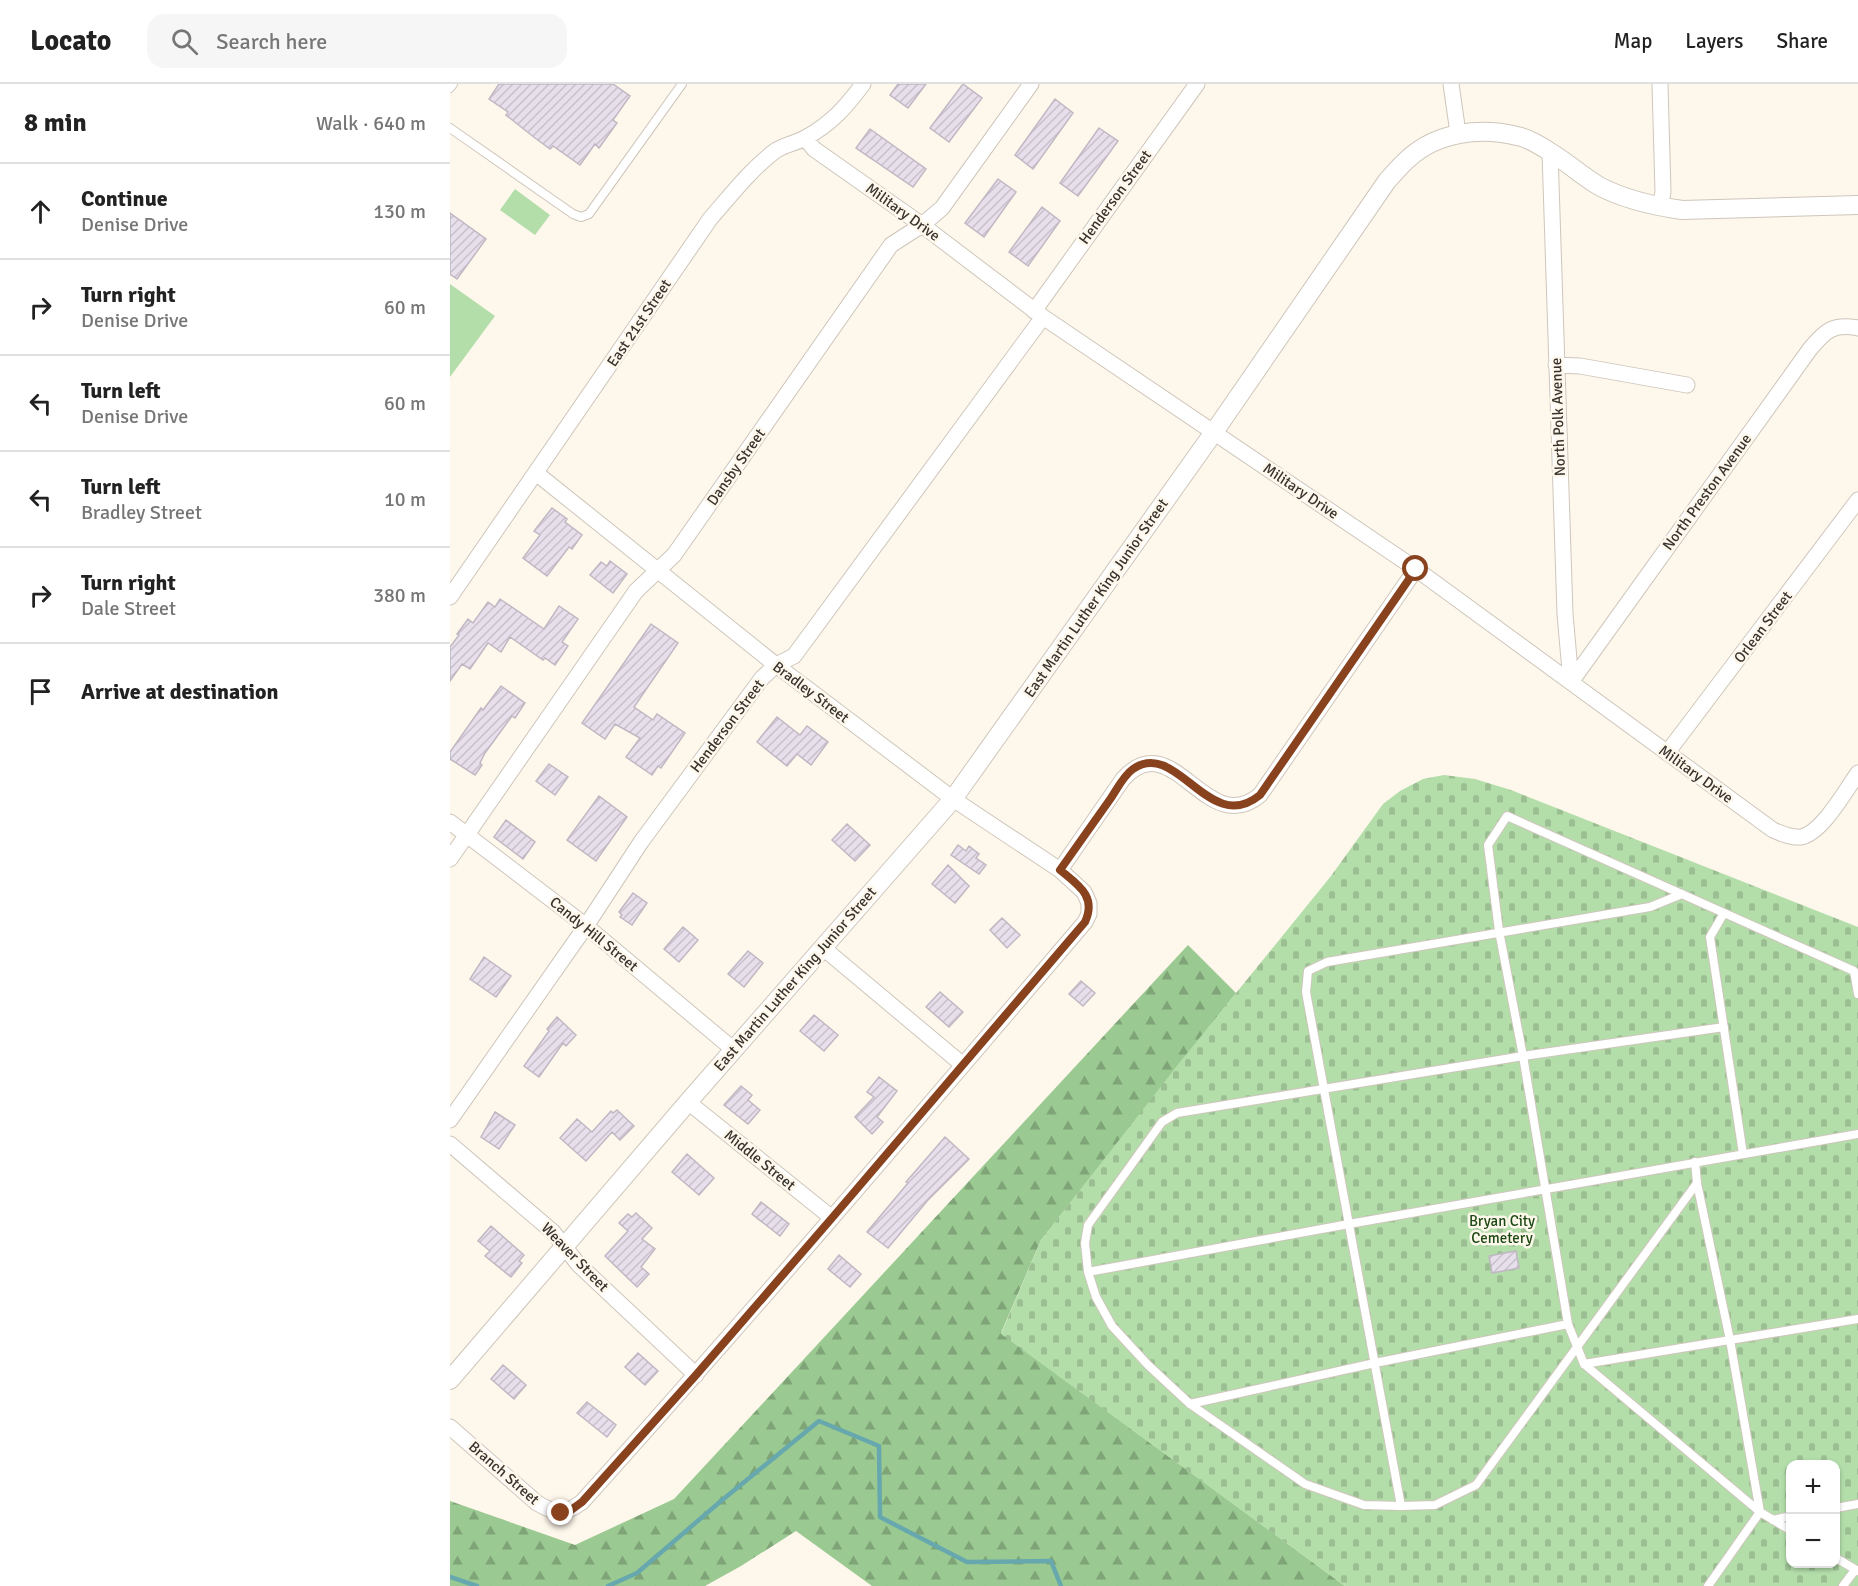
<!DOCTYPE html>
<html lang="en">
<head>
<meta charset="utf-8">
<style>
  :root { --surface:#fff; --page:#f6f6f6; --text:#222; --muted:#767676; --line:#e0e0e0 }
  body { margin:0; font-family:Signika,sans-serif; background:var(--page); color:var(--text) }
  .controls { position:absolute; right:18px; bottom:18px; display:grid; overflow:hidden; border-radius:12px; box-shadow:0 2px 4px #0004 }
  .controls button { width:54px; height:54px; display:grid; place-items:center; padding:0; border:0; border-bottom:2px solid var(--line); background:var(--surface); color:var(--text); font:30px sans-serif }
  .stop { position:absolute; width:18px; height:18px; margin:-14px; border:4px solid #89421e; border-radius:50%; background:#fff }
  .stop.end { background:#89421e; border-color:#fff; box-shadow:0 2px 6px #0008 }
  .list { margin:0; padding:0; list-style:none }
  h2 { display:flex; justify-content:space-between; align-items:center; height:78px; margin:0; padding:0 24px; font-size:26px }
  h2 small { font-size:20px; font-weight:400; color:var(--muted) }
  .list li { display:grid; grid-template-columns:39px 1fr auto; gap:18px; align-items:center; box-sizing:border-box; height:96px; padding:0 24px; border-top:2px solid var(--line) }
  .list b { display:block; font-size:22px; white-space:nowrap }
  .list p { margin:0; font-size:20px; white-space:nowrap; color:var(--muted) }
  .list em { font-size:20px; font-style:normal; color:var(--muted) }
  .icon { flex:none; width:33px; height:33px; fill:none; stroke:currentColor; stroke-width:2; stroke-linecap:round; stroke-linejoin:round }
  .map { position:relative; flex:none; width:1408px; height:1502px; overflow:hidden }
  header { display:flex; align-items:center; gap:36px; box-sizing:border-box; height:84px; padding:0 30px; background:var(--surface); border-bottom:2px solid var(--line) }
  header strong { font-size:28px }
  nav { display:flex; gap:33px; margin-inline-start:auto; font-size:21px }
  .search { width:420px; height:54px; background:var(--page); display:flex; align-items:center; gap:15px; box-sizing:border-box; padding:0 21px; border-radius:18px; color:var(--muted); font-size:22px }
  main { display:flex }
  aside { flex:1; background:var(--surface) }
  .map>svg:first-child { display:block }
  .forest { fill:url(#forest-firs) }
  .cemetery { fill:url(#cemetery-stones); fill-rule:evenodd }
  .pitch { fill:#b3deaa }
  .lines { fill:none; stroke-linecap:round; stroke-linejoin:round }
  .stream { stroke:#67a8ae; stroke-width:4.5 }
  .building { fill:url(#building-hatch); stroke:#bfb8c3; stroke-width:1.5 }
  .service-casing { stroke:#cec6bb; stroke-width:10 }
  .minor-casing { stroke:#cec6bb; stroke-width:17 }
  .tertiary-casing { stroke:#cec6bb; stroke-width:20 }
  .service { stroke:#fff; stroke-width:8 }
  .minor { stroke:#fff; stroke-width:15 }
  .tertiary { stroke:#fff; stroke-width:18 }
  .route { stroke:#89421e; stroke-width:8 }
  .labels { text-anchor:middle; stroke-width:5; stroke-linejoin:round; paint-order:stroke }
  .street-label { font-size:15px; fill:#37342f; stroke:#fef7eb }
  .park-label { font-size:15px; fill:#1c4913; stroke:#fef7eb }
</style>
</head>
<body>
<header>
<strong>Locato</strong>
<div class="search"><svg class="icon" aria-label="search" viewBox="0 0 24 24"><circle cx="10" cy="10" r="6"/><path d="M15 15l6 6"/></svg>Search here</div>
<nav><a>Map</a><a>Layers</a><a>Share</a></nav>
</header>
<main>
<aside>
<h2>8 min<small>Walk · 640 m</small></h2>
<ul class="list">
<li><svg class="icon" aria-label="ahead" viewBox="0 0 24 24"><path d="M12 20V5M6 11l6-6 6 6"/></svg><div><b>Continue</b><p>Denise Drive</p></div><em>130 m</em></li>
<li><svg class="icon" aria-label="right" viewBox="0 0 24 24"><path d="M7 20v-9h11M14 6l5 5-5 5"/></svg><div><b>Turn right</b><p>Denise Drive</p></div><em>60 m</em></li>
<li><svg class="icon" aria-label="left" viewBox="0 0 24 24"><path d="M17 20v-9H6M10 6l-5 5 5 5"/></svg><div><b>Turn left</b><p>Denise Drive</p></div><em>60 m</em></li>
<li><svg class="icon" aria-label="left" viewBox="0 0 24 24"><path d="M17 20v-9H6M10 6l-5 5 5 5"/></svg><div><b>Turn left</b><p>Bradley Street</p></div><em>10 m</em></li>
<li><svg class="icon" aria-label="right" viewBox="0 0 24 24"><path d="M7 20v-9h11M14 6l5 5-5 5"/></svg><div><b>Turn right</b><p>Dale Street</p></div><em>380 m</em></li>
<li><svg class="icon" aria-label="arrive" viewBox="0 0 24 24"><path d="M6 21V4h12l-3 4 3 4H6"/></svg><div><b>Arrive at destination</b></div></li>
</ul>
</aside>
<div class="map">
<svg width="1408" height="1502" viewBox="0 0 1408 1502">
  <defs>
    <pattern id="forest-firs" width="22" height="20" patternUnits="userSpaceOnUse" patternTransform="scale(1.5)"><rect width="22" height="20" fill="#9ac991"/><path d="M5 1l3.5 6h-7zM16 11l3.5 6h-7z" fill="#7ea477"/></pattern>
    <pattern id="cemetery-stones" width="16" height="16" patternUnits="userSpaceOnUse" patternTransform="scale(1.5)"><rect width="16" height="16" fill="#b3deaa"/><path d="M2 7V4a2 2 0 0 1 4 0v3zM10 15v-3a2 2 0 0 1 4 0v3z" fill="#9bbf93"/></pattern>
    <pattern id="building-hatch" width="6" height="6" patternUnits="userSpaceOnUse" patternTransform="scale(1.5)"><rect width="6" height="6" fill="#e7e0ec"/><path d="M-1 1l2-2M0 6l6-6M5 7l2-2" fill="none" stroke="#c7c1cb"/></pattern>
  </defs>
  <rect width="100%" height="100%" fill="#fef7eb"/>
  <path class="forest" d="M738 861 786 909 591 1156 551 1249 895 1502H422L346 1447 291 1482 255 1502H0V1417L125 1461 224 1415Z"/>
  <path class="cemetery" d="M994 691 1025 695 1061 706 1408 843V1502H895L551 1250 591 1156 730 978 881 792 933 720 950 707 973 695ZM1340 1380H1386V1480H1340Z"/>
  <path class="pitch" d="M65 105 100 131 85 151 50 126Z
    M0 200 45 232 0 293Z"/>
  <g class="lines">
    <path class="stream" d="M0 1493 27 1502
      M158 1502 187 1489 271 1417 369 1337 429 1362 430 1433 517 1478 601 1477 611 1502"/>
  </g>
  <path class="building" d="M49 0H163L180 12 163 36 167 39 149 64 145 60 130 81 103 62 100 65 85 54 56 31 58 28 39 15Z
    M448 0H476L458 24 440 11Z
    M513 0 532 14 499 58 480 44Z
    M605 15 623 29 583 85 565 71Z
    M649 44 668 57 628 112 610 99Z
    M420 45 476 85 463 103 406 64Z
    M548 95 566 108 534 153 515 139Z
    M592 123 610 137 578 182 559 168Z
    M0 129 36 155 7 195 0 190Z
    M102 424 117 435 115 438 132 451 122 465 119 463 97 492 73 474 90 451 84 447Z
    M160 477 177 490 163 509 140 491 151 478 157 482Z
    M50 515 94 545 109 522 128 535 112 558 118 562 105 581 95 574 93 576 60 553 51 568 38 559 20 585 12 580 0 597V563L9 551 7 550 18 535 23 539 38 518 45 523Z
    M201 540 228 559 184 623 203 636 207 630 235 649 211 684 208 682 202 691 176 673 190 654 165 640 155 655 132 639Z
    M51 602 75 619 65 634 62 632 35 669 30 679 32 681 25 691 0 675V668L31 624 33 626Z
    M327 633 350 651 357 642 378 658 361 681 347 670 337 682 307 658Z
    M99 680 118 693 105 711 86 697Z
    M149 712 177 733 146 777 117 756Z
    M56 736 85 758 73 775 44 753Z
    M397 740 420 761 405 777 382 756Z
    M508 761 516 767 519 762 529 770 526 774 536 781 529 790 501 771Z
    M498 781 519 802 505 819 482 800Z
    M183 809 197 819 182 841 170 833 172 831 169 828Z
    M552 834 570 851 557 864 540 846Z
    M233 843 248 856 229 878 214 865Z
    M298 867 313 879 294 903 278 890Z
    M34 873 61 892 46 913 20 895Z
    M631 897 645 909 633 922 619 910Z
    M490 908 513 928 499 943 476 923Z
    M364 931 388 951 374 967 350 947Z
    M107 933 126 951 116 962 113 959 89 993 74 982 99 947 97 945Z
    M429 993 447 1007 427 1033 433 1038 422 1050 405 1033 424 1013 417 1008Z
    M291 1002 302 1011 298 1016 310 1026 298 1040 274 1021Z
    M167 1026 184 1042 170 1056 162 1048 136 1077 110 1054 127 1035 142 1048 161 1027 163 1029Z
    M45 1028 65 1041 49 1065 31 1053Z
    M495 1053 519 1075 478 1116 438 1164 417 1148 458 1099 456 1098Z
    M237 1070 264 1094 249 1111 222 1088Z
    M311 1118 339 1140 330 1152 302 1130Z
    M186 1129 202 1144 192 1155 205 1165 191 1183 199 1190 187 1203 155 1172 178 1147 169 1139 178 1130 182 1133Z
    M41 1142 74 1171 69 1177 72 1179 61 1193 35 1172 40 1167 28 1157Z
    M1066 1167 1069 1184 1042 1189 1039 1172Z
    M389 1171 411 1190 400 1203 378 1185Z
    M188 1269 208 1287 195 1301 175 1283Z
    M53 1281 76 1301 64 1315 41 1295Z
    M137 1318 166 1341 157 1353 127 1329Z"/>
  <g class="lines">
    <defs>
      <path id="service" d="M0 4 3 0
        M0 44 123 130 131 133 139 130 232 0
        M1274 829 1260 853 1293 1070
        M1245 1078 1247 1099 1280 1256 1310 1428 1258 1502
        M1247 1099 1026 1401 985 1421 951 1422 914 1421 855 1400 740 1320 698 1281 662 1242 646 1213 638 1188 635 1159 638 1141 712 1038 727 1029 1073 972 1274 943
        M638 1188 899 1140 1408 1050
        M1134 1280 1408 1235
        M740 1320 925 1279 1118 1240
        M951 1422 856 908 858 887 877 878 1200 823 1232 810
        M1386 1424 1408 1420
        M1323 1436 1340 1432
        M1340 1446 1310 1428 1134 1280 1118 1240 1073 972 1049 847 1038 761 1057 732 1404 887 1408 910
        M1386 1474 1408 1487
        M1393 1502 1405 1486"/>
      <path id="minor" d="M1001 0 1008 49
        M1210 0 1213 108 1210 123
        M355 54 364 65 472 141 593 233 966 485 1323 746C1332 750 1342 754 1351 753 1372 749 1396 706 1408 689
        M1100 68 1115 530 1121 598
        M584 227 747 0
        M1106 281 1130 282 1237 301
        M0 513 260 135C281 111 300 86 325 67 334 61 346 59 355 54 381 40 396 23 413 0
        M1121 598 1360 265C1375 247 1383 239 1408 244
        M1217 669 1408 416
        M0 738 136 842 284 966
        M0 775 186 507 224 471 441 161 472 141 492 124 581 0
        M610 786 673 695C723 639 756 756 810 711L966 485
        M372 863 513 981
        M238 1018 382 1134
        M0 1036 136 842 191 758 312 594 326 581 344 572 593 233
        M0 1060 103 1148 128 1180 246 1291
        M0 1343 87 1419C106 1430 113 1432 132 1418 303 1228 469 1033 635 838L639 830V819L634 808 610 786 503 715 326 581 86 389"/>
      <path id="tertiary" d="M0 1296 238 1018 503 715 764 348 937 97C944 89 951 81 959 74 988 48 1030 43 1067 52 1078 54 1091 62 1100 68 1117 78 1132 92 1149 102 1175 116 1204 122 1232 126L1408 121"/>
    </defs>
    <use href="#service" class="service-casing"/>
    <use href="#minor" class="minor-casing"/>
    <use href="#tertiary" class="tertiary-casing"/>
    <use href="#service" class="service"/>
    <use href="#minor" class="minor"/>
    <use href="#tertiary" class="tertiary"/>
  </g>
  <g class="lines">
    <path class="route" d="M111 1429 121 1426 132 1418 246 1291 382 1134 635 838C647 812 628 801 610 786 627 762 644 738 661 714 667 705 674 691 683 685 727 654 759 753 810 711L966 485"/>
  </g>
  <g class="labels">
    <g class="street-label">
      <text transform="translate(665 113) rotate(-54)" y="5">Henderson Street</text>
      <text transform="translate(453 128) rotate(36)" y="5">Military Drive</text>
      <text transform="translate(189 239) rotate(-56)" y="5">East 21st Street</text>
      <text transform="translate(1108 333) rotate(-92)" y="5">North Polk Avenue</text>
      <text transform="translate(286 383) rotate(-55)" y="5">Dansby Street</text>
      <text transform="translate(851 407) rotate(34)" y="5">Military Drive</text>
      <text transform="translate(1257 408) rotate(-54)" y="5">North Preston Avenue</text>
      <text transform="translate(646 514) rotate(-55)" y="5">East Martin Luther King Junior Street</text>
      <text transform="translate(1313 543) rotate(-53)" y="5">Orlean Street</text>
      <text transform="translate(361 608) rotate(37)" y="5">Bradley Street</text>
      <text transform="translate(277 642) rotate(-53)" y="5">Henderson Street</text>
      <text transform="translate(1246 690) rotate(36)" y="5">Military Drive</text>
      <text transform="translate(144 850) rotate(39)" y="5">Candy Hill Street</text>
      <text transform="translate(345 895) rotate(-49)" y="5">East Martin Luther King Junior Street</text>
      <text transform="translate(310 1076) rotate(39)" y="5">Middle Street</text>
      <text transform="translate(125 1173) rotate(46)" y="5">Weaver Street</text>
      <text transform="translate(54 1389) rotate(41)" y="5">Branch Street</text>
    </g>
    <g class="park-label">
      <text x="1052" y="1142">Bryan City<tspan x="1052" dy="17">Cemetery</tspan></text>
    </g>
  </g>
</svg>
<div class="controls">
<button>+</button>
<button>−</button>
</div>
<div class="stop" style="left:966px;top:485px"></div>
<div class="stop end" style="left:111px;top:1429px"></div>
</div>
</main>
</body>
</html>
